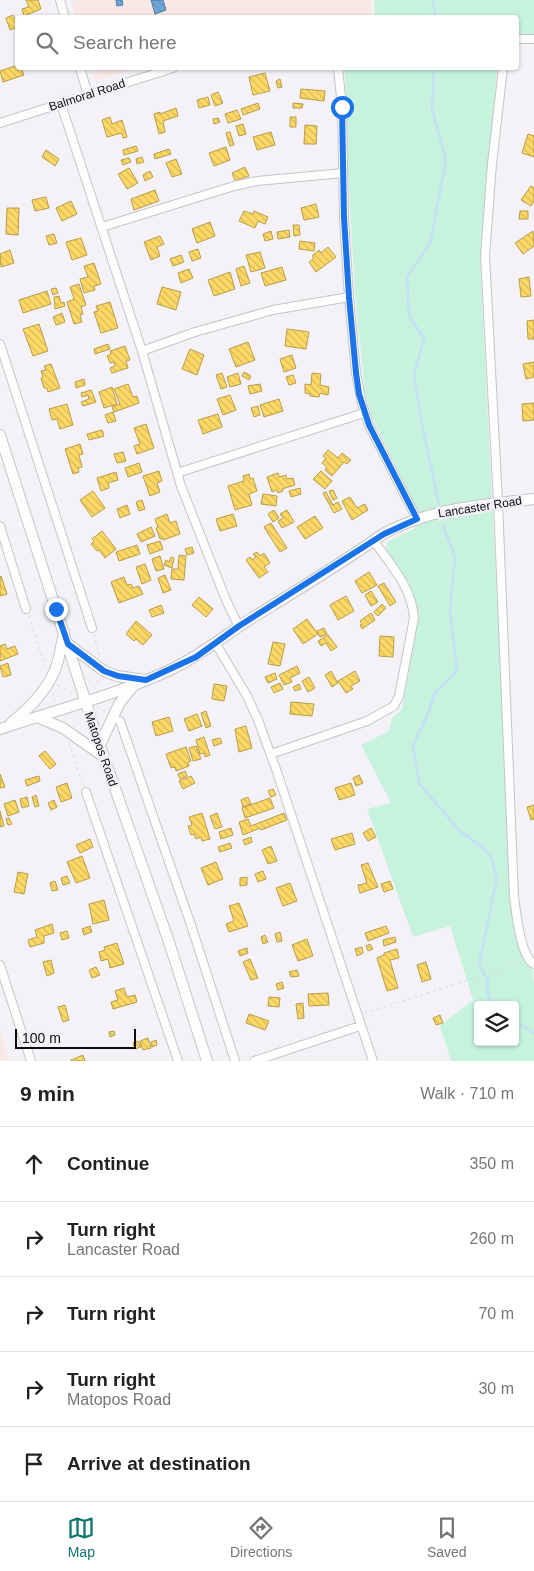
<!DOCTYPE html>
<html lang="en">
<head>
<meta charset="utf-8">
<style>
  :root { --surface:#fff; --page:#f2f2f2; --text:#222; --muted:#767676; --line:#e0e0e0; --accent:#0f766e }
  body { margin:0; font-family:Arial,sans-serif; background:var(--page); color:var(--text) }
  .controls { position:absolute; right:15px; bottom:15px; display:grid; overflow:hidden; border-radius:5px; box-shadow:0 1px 4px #0004 }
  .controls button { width:45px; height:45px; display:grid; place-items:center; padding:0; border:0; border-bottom:1px solid var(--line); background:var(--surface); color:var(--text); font:25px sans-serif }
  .scale { position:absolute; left:15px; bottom:12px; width:121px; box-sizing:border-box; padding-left:5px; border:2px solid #0d0d0e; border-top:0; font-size:14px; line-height:18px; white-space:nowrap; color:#0d0d0e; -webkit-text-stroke:4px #f3f1f7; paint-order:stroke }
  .stop { position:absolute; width:15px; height:15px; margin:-11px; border:4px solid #1a73e8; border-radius:50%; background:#fff }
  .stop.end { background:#1a73e8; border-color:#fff; box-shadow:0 1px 5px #0008 }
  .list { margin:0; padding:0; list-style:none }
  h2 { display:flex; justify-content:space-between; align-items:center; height:65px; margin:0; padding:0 20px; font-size:21px }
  h2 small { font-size:16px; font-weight:400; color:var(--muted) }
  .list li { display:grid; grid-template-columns:32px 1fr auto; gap:15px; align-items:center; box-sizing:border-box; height:75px; padding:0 20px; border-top:1px solid var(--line) }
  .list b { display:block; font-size:19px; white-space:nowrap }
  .list p { margin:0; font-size:16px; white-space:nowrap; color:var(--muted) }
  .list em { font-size:16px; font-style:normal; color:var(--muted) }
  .icon { flex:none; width:28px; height:28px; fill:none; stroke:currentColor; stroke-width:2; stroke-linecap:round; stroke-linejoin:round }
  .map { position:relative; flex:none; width:534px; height:1061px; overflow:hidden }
  .search { position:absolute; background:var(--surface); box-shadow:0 1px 4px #0004; left:15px; right:15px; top:15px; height:55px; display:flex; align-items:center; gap:12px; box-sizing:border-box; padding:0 18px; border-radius:5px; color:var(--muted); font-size:19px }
  .sheet { height:440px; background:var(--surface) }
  nav { display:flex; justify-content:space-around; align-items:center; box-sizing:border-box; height:70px; border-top:1px solid var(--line); background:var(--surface); font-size:14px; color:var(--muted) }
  nav a { display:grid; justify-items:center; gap:2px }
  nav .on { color:var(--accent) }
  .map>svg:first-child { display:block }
  .education { fill:#f8e9e7 }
  .grass { fill:#c6f2de; fill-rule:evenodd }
  .homes { fill:url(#homes-back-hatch); stroke:#b69c4c }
  .schools { fill:url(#schools-back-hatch); stroke:#527a9e }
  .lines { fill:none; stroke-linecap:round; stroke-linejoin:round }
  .stream { stroke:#c2e0f6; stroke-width:2.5 }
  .street-casing { stroke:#c5c4c7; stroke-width:10 }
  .secondary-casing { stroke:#c5c4c7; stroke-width:12 }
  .path { stroke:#d7d7d7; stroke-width:1; stroke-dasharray:2.5 4; stroke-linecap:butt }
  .street { stroke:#fdfdfe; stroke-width:8 }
  .secondary { stroke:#fdfdfe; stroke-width:10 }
  .route { stroke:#1a73e8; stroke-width:6 }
  .labels { text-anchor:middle; stroke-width:5; stroke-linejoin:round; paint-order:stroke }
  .street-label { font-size:12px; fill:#0d0d0e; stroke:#f3f1f7 }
</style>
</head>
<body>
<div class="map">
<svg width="534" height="1061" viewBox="0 0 534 1061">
  <defs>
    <pattern id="homes-back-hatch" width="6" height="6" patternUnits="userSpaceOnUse" patternTransform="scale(1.25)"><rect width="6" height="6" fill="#ffd966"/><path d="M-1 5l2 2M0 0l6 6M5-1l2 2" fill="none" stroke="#d9b957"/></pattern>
    <pattern id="schools-back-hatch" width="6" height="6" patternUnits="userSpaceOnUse" patternTransform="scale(1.25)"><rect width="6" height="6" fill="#6fa8dc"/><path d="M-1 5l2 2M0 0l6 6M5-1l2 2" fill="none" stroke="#5f8fbc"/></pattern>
  </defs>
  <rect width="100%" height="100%" fill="#f4f2f6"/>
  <path class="education" d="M71 0H371L372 17H76Z
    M92 68H138L96 81Z
    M0 1028 10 1061H0Z"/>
  <path class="grass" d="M374 0H534V35H517L516 18 375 17Z
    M344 68H497L480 261 512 897 532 966 534 985V1061H451L440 1026 473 1000 450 926 413 937 367 809 391 803 361 745 389 731 392 717 402 710 418 617V609L408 582 386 550 387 542 414 529 419 513 372 417 365 394 355 295 348 172 347 106ZM478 1005H515V1042H478Z"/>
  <path class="homes" d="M26 0H38L41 9 24 16 22 9 29 7Z
    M13 15 18 27 10 30 6 18Z
    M18 65V68H21L24 75 3 82 0 71Z
    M265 73 270 91 253 95 249 77Z
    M280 79 282 87 278 88 276 81Z
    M301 89 325 91 324 101 300 98Z
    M218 92 223 103 215 106 211 95Z
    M208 97 210 105 199 108 197 100Z
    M258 103 260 109 243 115 241 109Z
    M293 103 303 104 302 108H293Z
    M176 108 178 116 163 121 165 132 159 134 154 114 160 112V114Z
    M237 110 241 119 228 123 225 114Z
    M110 117 112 124 122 120 127 137 123 138 122 133 107 137 102 120Z
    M290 117H296V127H290Z
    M218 118 220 122 214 124 213 119Z
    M243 124 246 134 239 136 236 126Z
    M305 125 317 126 316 144H304Z
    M230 132 234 145 230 146 226 133Z
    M271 132 275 145 257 150 253 137Z
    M528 134 534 136V157L522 153Z
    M136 146 138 151 124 155 123 150Z
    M226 147 230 160 214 166 209 153Z
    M169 149 171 154 155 159 154 154Z
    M46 150 59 159 55 166 42 157Z
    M142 157 144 162 137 164 136 159Z
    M129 158 131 162 123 165 121 160Z
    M176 159 182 174 172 177 166 163Z
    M245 167 249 176 235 181 232 173Z
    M129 168 138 183 127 189 118 174Z
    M150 171 153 177 145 181 143 175Z
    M531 186 534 188V201L531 206 521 200Z
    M155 190 159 201 134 210 131 199Z
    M46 197 49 208 35 211 32 200Z
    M71 201 77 214 62 221 56 208Z
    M316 204 319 217 304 220 301 208Z
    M7 208H19L18 235 6 234Z
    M244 211 253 214 254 211 268 217 265 224 258 221 255 228 239 221Z
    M520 211H528V219H519Z
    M210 222 215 236 197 243 192 229Z
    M293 225H299L300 235 294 236Z
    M289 230 290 237 278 239 277 232Z
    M271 231 273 239 265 241 263 234Z
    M533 231 534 246 523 254 515 243Z
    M54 234 57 243 49 245 46 236Z
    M160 236 164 244 157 247 160 256 151 260 144 242Z
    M81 238 87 255 72 260 66 242Z
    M300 241 315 243 314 251 299 249Z
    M328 247 336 257 316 272 309 262 314 258 312 256 319 250 321 253Z
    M198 249 201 258 192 261 189 252Z
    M10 250 14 263 1 267 0 254Z
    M260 252 265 268 251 272 246 255Z
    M181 255 184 262 173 266 170 259Z
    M94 263 101 284 94 286 95 290 84 293 80 279 88 277 84 266Z
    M244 266 250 283 241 286 236 269Z
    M282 267 286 280 265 286 261 273Z
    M189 269 193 278 181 283 178 273Z
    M230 272 235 289 214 296 208 280Z
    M529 277 531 296 521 297 519 279Z
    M79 284 86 305 81 307 83 314 80 315 82 322 74 324 67 302 74 299 70 287Z
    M162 287 181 292 176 310 157 304Z
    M56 288 58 293 53 295 51 289Z
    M47 291 51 304 23 313 19 300Z
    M59 296 61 303 64 302 65 306 55 309 54 297Z
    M110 302 118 328 101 333 94 312 98 311 96 306Z
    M62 313 65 322 56 325 53 317Z
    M534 320V339H528L527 321Z
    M39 324 48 351 33 356 23 329Z
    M287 329 309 332 306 349 285 346Z
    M248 342 255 360 236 367 229 349Z
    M108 344 110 349 95 354 94 349Z
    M125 346 130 360 126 361 128 368 112 373 110 368 115 366 114 362 110 363 107 356 111 354 110 351Z
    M190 349 204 355 197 375 182 369Z
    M292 355 296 368 284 372 280 359Z
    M534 362V377L526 379 523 364Z
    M51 364 60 388 48 392 47 388H44L41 378 43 377 41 371 46 370 44 366Z
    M244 372 251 376 249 380 242 376Z
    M222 373 227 387 221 389 216 375Z
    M238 373 241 384 230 387 227 377Z
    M312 373 321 374 320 385 329 387 328 395 320 393 319 397 310 396V394L305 393V384L311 385Z
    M293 375 296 383 289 385 286 377Z
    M84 379 85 385 76 388 75 382Z
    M128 384 133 397 137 396 139 403 114 412 112 407 120 404 114 389Z
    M260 384 262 391 250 394 248 386Z
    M112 387 117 404 104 408 99 392Z
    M91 390 96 402 83 406 81 402 89 399 88 395 82 397 81 393Z
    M230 395 236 410 223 415 217 399Z
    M279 399 283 411 264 417 260 405Z
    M534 403V420L523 421 522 404Z
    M67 404 73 425 60 429 57 419 52 420 49 409Z
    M258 406 260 415 254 417 251 408Z
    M113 412 116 421 108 423 105 415Z
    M218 414 222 427 203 434 198 420Z
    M146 424 154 448 137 454 134 446 140 444 134 428Z
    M102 430 104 436 89 440 87 434Z
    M80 444 83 454 79 455 82 467 78 468 79 472 73 474 65 449Z
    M328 450 338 458 342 453 351 460 347 464 344 462 332 476 325 470 327 467 322 463 326 458 323 456Z
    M123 452 126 461 117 463 114 454Z
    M139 463 142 472 128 477 125 468Z
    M159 471 162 481 157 483 160 492 150 496 143 476Z
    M321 471 332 481 325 489 313 479Z
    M116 472 118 480 108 483 109 488 101 491 97 478Z
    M278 473 279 477 286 475 287 479 293 478 295 485 282 489 283 491 278 493 277 490 272 492 267 477Z
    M249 474 250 479 253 478 257 491 249 494 252 505 235 510 228 486 244 481 243 476Z
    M300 488 301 494 291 497 289 491Z
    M333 490 337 498 333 500 329 491Z
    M93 491 105 508 92 517 80 500Z
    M326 492 333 505 338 502 342 509 334 513 323 493Z
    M263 494 277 496 276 506 261 504Z
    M350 497 357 508 365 504 368 510 352 520 342 501Z
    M142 500 145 509 139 511 136 502Z
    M127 505 130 514 120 518 117 509Z
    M274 510 279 518 273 522 268 514Z
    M287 510 294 522 282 528 278 521 283 518 280 514Z
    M167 514 170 523 176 521 180 534 163 540 162 538 160 539 156 528 158 527 155 519Z
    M233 514 237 526 220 531 216 519Z
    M315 516 323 528 305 539 297 527Z
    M271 523 287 548 280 552 264 527Z
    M151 527 155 536 141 542 137 534Z
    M102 531 116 549 105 558 99 550 97 551 91 544 94 541 92 539Z
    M160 541 163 549 150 554 147 545Z
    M137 545 140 554 119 561 116 552Z
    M192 547 194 553 187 555 185 549Z
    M257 552 260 556 264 553 270 563 264 567 268 572 259 578 246 560 250 557 252 560 256 557 253 554Z
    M179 555 186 556 184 580 171 579 172 569H178Z
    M160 556 164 569 156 571 152 559Z
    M171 557 174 558 172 568 164 565 166 560 169 562Z
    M145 564 151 580 142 584 136 567Z
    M369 572 377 585 362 593 355 581Z
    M165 575 171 590 163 593 158 578Z
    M1 576 7 594 0 596V577Z
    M124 577 127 585 131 584 133 588 139 586 143 594 119 603 111 582Z
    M384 583 396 602 390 606 378 586Z
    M371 591 378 602 371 606 365 595Z
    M346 596 354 611 338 620 330 605Z
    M199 597 213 609 206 617 192 605Z
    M382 604 386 608 378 616 374 612Z
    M161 605 164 613 152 617 149 610Z
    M371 613 375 620 362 629 360 625 362 624 360 621Z
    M307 619 318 634 303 644 293 629Z
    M136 621 152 635 143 645 136 639 134 641 126 634Z
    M324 628 327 634 320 637 317 631Z
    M328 635 337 647 331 651 326 643 321 646 318 641Z
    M380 636 394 637 393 657 379 656Z
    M273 642 285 644 280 666 268 664Z
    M5 644 7 649 15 646 18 654 0 661V646Z
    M8 663 11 675 3 677 0 666Z
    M297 666 300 673 290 678 292 682 284 685 279 675Z
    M331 671 338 683 332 687 325 675Z
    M355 671 360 681 351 686 353 689 346 693 338 681Z
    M275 673 277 679 268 683 265 677Z
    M309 677 315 688 308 692 302 681Z
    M280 683 283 689 274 693 271 687Z
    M214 684 227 686 224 701 212 699Z
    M299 684 301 689 295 691 293 687Z
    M291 702 314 704 312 716 290 714Z
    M206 711 211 726 206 728 201 713Z
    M197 714 202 726 189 731 184 719Z
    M169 717 173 731 156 736 152 722Z
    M246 726 252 748 239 752 235 729Z
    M204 737 210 755 205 757 204 753 200 754 196 740Z
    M220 738 222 743 214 746 212 740Z
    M196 746 201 759 193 761 189 748Z
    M186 747 191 761 188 762 189 766 176 771 175 767 171 768 166 754Z
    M45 751 56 764 50 769 39 756Z
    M185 771 187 776 180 779 178 774Z
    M0 774 5 787 0 788Z
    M359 775 363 783 356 786 353 778Z
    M39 776 40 781 27 786 25 780Z
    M191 776 195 783 183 789 179 781Z
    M67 783 72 798 61 802 56 787Z
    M351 783 355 795 339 800 335 788Z
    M273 789 276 795 271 797 268 791Z
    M36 795 39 806 35 807 32 797Z
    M27 797 29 806 22 808 20 799Z
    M248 797 251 804 243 807 241 800Z
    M270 798 274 808 245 818 242 808Z
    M15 800 19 812 8 816 4 804Z
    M54 800 57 807 51 810 48 803Z
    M534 805V819L531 820 527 807Z
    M0 811 4 826 0 827Z
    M202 813 210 839 202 841 201 837 196 839 194 834 191 835 188 826 192 825 189 817Z
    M217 813 222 827 215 829 210 816Z
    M284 813 287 820 261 830 260 828 243 835 239 822 248 819 251 826Z
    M9 818 12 824 8 825 6 819Z
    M231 828 233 835 221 839 219 832Z
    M371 828 376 837 368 841 363 833Z
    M352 833 355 844 335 850 331 839Z
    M251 837 252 842 245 845 243 840Z
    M90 839 93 847 80 853 76 845Z
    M230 843 232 848 220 852 218 847Z
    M271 846 277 861 268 864 262 850Z
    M82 856 90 878 76 883 67 862Z
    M216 862 223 879 208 885 201 868Z
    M368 863 378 887 360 893 358 885 367 883 361 865Z
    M263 871 266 879 258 882 255 874Z
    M18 872 28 874 24 894 14 892Z
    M67 876 70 883 63 885 61 878Z
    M247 877V885L240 886V878Z
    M55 881 58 890 52 891 50 883Z
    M390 881 393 889 384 892 381 884Z
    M290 883 297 901 283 906 276 888Z
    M104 900 109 920 93 924 89 904Z
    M239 903 248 926 229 932 226 924 234 921 229 906Z
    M52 924 54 933 44 936V943L30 947 28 940 37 937 35 930Z
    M90 926 92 932 84 935 82 929Z
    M386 926 389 933 368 941 365 933Z
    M67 931 69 938 62 940 60 933Z
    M280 932 282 941 277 942 275 934Z
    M265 935 268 942 263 944 261 937Z
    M395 937 396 942 384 946 383 940Z
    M307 939 313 956 298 961 292 945Z
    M117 943 124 964 110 968 108 959 101 961 99 952 105 950 104 947Z
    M370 944 373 949 368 951 366 946Z
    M362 947 363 953 357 956 355 949Z
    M247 948 248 953 240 956 238 951Z
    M397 949 399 958 390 960 398 988 387 991 377 958 384 955V953Z
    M250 959 258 978 251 980 243 962Z
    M51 960 54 973 47 976 43 962Z
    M426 962 431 979 422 982 417 965Z
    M96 967 100 975 92 978 89 970Z
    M297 970 299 976 291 977 289 972Z
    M282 982 284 988 278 990 276 984Z
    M124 988 127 997 135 995 137 1002 113 1009 111 1002 118 1000 115 991Z
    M328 993 329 1005 309 1006 308 994Z
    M269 997 280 998 279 1007 268 1006Z
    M303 1003 304 1018 298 1019 296 1004Z
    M65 1005 69 1020 63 1022 58 1007Z
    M249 1014 269 1021 265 1030 246 1023Z
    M440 1015 443 1023 436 1025 433 1018Z
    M114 1031 115 1035 110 1037 109 1032Z
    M148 1038 151 1048 143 1050 140 1041Z
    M156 1040 157 1045 152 1047 151 1042Z
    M138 1041 141 1047 135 1049 133 1043Z
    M83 1055 85 1061H71V1060Z"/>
  <path class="schools" d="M116 0H122L123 5 117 6Z
    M151 0H163L166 10 155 14Z"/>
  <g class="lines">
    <path class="stream" d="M433 0 436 18
      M434 68 432 109 446 160 430 244 407 277 409 316 424 339 414 374 422 424 439 505
      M443 526 455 557 450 611 457 671 435 693 427 716 413 745 419 783 457 828 490 854 497 878 479 964 488 980 487 992 493 1005
      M515 1021 534 1033"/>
    <defs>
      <path id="street" d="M60 0 65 18
        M516 39H534
        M80 68 88 95
        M338 68 342 107 344 218 349 297 356 373 362 404 369 425 417 519
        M503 68 492 164 485 256 498 502 514 896C516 912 520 956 534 964
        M61 104 142 351 181 486 226 600 239 627
        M0 123 173 68
        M102 227 234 186 257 181 343 173
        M0 344 92 628
        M142 351 195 332 273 310 349 297
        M177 473 364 413
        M0 526 26 609
        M216 644 247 696 258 720 277 772 373 1061
        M120 721 191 925 235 1061
        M271 754 367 721 394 706 399 696 414 618C412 588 391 565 374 541
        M86 792 178 1061
        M0 965 31 1061
        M254 1061 360 1026"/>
      <path id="secondary" d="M0 435 98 740 169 942 207 1061
        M68 644 104 671 117 676 145 680
        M37 717 63 728 104 757
        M11 723C31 707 50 688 57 664 60 654 62 643 64 632
        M0 729C58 709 117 695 172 669 201 655 225 635 252 618 296 591 341 564 383 534 429 509 483 504 534 499
        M100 745 119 704 134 685"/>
    </defs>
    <use href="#street" class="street-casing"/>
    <use href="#secondary" class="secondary-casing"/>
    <path class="path" d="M29 616 45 667
      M94 634 99 655
      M58 685 74 695
      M94 689 99 679
      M53 693 55 701
      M97 707 105 711
      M69 743 83 784
      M365 1013 521 963"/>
    <use href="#street" class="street"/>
    <use href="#secondary" class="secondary"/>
  </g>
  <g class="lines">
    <path class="route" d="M56 609 68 644 104 671 118 676 146 680 196 657 239 626 384 534 417 519 369 425 359 394 356 373 349 297 344 218 342 107"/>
  </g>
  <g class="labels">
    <g class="street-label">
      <text transform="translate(87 95) rotate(-18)" y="4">Balmoral Road</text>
      <text transform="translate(480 507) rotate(-9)" y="4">Lancaster Road</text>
      <text transform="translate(101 749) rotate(71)" y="4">Matopos Road</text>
    </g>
  </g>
</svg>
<div class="controls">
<button><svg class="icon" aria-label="layers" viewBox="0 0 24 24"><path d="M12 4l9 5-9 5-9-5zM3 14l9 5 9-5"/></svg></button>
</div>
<div class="scale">100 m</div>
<div class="stop" style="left:342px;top:107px"></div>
<div class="stop end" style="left:56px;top:609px"></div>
<div class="search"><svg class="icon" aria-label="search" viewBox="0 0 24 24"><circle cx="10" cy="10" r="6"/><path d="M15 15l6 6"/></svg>Search here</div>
</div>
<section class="sheet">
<h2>9 min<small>Walk · 710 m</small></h2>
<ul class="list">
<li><svg class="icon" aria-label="ahead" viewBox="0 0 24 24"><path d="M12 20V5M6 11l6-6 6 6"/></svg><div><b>Continue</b></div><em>350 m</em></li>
<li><svg class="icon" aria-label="right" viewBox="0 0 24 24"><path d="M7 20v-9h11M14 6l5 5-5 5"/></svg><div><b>Turn right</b><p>Lancaster Road</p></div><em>260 m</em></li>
<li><svg class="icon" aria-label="right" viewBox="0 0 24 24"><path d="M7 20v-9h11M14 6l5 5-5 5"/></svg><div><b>Turn right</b></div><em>70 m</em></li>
<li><svg class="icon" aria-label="right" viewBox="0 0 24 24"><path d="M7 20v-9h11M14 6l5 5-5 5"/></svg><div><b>Turn right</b><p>Matopos Road</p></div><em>30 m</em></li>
<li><svg class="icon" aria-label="arrive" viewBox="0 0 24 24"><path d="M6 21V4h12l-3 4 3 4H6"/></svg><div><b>Arrive at destination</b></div></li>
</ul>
</section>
<nav>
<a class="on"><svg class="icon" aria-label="map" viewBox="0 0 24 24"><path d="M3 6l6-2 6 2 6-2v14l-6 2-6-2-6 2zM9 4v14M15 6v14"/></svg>Map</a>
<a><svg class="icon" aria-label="directions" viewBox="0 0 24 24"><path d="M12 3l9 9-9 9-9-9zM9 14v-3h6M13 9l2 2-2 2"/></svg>Directions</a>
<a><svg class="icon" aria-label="saved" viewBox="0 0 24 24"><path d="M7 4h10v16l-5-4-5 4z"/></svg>Saved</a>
</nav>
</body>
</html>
